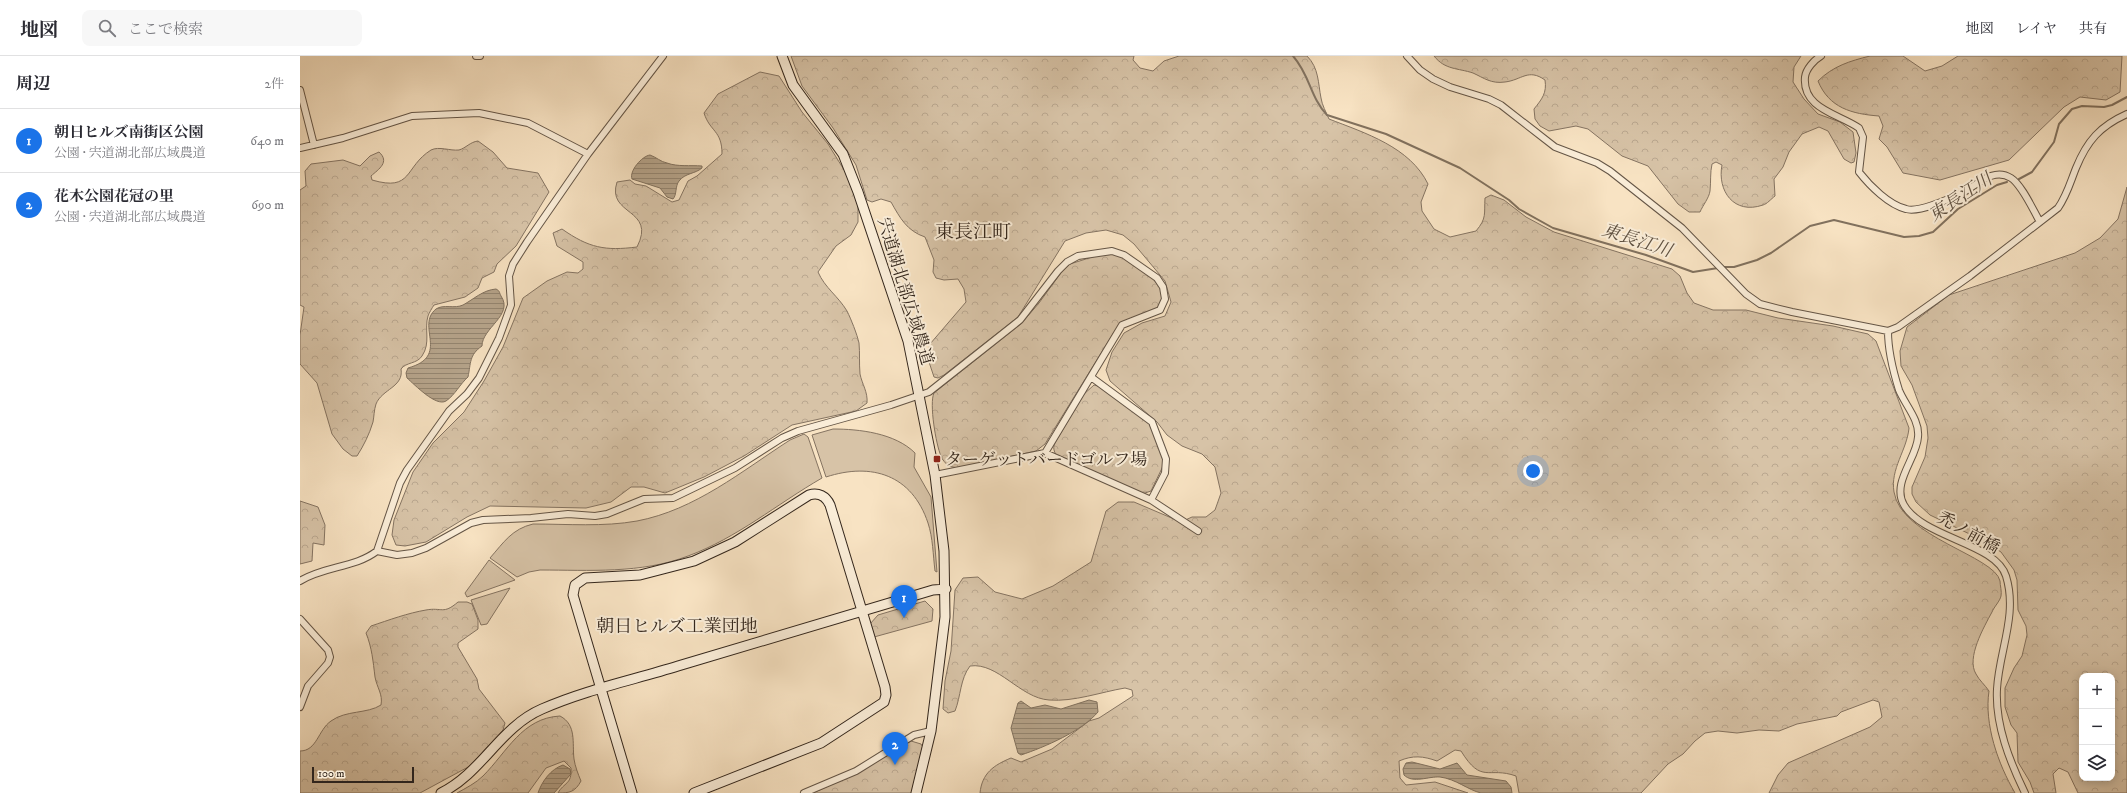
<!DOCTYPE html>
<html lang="ja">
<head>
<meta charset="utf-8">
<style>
  :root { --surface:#fff; --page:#f7f7f7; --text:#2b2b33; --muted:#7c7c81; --line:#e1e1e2; --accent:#1a73e8 }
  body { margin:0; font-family:"IM FELL DW Pica","Noto Serif JP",serif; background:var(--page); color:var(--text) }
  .controls { position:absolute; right:12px; bottom:12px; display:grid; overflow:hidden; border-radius:8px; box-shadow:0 2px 10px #0003 }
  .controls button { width:36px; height:36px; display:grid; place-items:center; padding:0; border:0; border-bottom:1px solid var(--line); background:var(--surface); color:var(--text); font:20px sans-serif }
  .scale { position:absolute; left:12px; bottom:10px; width:102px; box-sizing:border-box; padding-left:4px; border:2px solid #33261c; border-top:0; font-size:11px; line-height:14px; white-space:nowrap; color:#33261c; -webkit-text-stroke:3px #faedd8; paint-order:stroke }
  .you { position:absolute; left:1233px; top:415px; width:14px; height:14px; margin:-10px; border:3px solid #fff; border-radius:50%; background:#1a73e8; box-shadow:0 0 0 6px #1a73e833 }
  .badge { display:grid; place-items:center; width:26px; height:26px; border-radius:50%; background:var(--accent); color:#fff; font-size:13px; font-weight:700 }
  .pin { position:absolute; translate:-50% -33px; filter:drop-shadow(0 1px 2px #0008) }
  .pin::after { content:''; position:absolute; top:21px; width:14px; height:12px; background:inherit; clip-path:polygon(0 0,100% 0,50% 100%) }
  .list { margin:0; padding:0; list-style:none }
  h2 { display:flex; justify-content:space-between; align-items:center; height:52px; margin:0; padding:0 16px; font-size:17px }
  h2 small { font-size:13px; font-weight:400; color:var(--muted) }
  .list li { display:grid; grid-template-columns:26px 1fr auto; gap:12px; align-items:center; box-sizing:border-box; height:64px; padding:0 16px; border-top:1px solid var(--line) }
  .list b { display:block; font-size:15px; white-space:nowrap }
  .list p { margin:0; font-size:13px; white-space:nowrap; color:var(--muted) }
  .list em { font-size:13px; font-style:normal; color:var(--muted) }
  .icon { flex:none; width:22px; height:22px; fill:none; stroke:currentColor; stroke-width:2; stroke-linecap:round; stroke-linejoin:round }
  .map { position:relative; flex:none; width:1827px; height:737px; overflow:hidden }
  header { display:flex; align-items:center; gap:24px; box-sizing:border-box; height:56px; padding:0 20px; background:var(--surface); border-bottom:1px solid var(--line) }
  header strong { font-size:19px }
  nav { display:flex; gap:22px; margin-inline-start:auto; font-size:14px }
  .search { width:280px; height:36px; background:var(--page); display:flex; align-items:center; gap:10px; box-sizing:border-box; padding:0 14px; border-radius:8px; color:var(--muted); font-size:15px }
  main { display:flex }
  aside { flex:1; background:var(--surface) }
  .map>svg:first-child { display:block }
  .green { fill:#d7c3a7; stroke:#857462 }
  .forest { fill:url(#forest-crowns); stroke:#857462; fill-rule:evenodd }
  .water { fill:url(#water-rules); stroke:#81715e }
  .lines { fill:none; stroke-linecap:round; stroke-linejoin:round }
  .stream { stroke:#81715e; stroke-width:2 }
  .street-casing { stroke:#645546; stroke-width:8 }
  .secondary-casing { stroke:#33261c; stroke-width:11 }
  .street { stroke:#faedd8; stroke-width:6 }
  .secondary { stroke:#faedd8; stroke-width:9 }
  .poi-dot { fill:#8f2418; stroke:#faedd8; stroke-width:1.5 }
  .labels { text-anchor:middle; stroke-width:4; stroke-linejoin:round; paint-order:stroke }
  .street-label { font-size:17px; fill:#33261c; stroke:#faedd8 }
  .poi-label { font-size:17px; fill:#33261c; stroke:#faedd8; text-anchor:start }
  .water-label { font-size:18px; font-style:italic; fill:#605242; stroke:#faedd8 }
  .neighbourhood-label { font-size:18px; fill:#33261c; stroke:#faedd8 }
  .quarter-label { font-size:19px; fill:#33261c; stroke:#faedd8 }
</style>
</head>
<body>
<header>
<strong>地図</strong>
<div class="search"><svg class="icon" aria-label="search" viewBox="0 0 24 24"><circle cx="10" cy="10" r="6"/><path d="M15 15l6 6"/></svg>ここで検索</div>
<nav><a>地図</a><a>レイヤ</a><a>共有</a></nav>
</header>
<main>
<aside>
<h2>周辺<small>2件</small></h2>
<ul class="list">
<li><span class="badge">1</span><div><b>朝日ヒルズ南街区公園</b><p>公園 · 宍道湖北部広域農道</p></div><em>640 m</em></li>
<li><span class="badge">2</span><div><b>花木公園花冠の里</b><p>公園 · 宍道湖北部広域農道</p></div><em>690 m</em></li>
</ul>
</aside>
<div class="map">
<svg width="1827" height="737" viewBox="0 0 1827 737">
  <defs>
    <pattern id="forest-crowns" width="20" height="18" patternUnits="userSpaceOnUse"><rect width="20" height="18" fill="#d7c3a7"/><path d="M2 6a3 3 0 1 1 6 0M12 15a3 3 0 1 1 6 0" fill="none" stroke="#b9a78f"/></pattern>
    <pattern id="water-rules" width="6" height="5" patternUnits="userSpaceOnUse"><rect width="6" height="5" fill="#b5a38a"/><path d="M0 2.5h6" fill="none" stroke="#948570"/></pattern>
  </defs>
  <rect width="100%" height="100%" fill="#f8e3c3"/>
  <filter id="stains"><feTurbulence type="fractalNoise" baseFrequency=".005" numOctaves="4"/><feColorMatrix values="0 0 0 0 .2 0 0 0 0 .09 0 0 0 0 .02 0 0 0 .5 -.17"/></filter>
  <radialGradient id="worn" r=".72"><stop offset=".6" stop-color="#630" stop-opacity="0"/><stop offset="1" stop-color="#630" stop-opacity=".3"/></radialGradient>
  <path class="green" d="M533 373C559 373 595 377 615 397L614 411 631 441 637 516 635 515C633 499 633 482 628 467 612 419 572 406 526 421L512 379Z
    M504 378 508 381 522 422C477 448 437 482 388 500 341 518 289 514 240 514L229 516 217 521 190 502C204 486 212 473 233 468 267 468 304 471 337 465 395 454 442 415 490 384Z
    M189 504 215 524 167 541 165 537Z
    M210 532 187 568 181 569 171 544Z"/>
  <path class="forest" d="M491 0H834L833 4 840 12 853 15 864 5 879 0H1007C1019 12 1018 27 1021 42 1022 49 1026 56 1029 63 1065 77 1110 91 1128 128L1121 146 1122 155 1134 173 1150 181 1176 175C1187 162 1184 158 1185 142L1191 139 1204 144 1226 161 1254 176 1372 213 1380 220 1387 237 1394 247 1413 254H1446L1478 262 1533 270 1568 278 1576 285 1609 372C1607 394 1590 413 1594 436 1601 481 1695 500 1700 525 1700 529 1702 536 1701 540 1700 545 1694 551 1692 556 1684 571 1666 602 1676 618 1679 624 1685 629 1689 635 1684 668 1698 708 1715 737H1469L1478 719 1488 707 1570 671 1582 661 1579 646 1573 644 1541 656 1537 660 1497 668 1479 675 1459 674 1437 677 1418 675 1405 677 1395 685 1383 698 1368 708 1341 737H1219L1216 720C1188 710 1182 729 1161 695L1155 694 1137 705C1123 700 1113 699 1099 705L1100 722 1106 729 1135 726 1168 737H680C682 717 694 709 711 702L721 706 752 693 789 665 799 662 833 640 832 634 825 632C801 636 774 646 749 644 720 642 698 606 670 610 660 623 661 640 655 655L648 657 643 653 645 625 651 595 655 534 663 522 678 521 695 536 722 543 753 530 791 506 806 455 818 446H834L881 466 892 461H906L915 454 921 437 915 411 902 398 882 390 867 379 857 366 810 325 806 314 812 296 824 277 842 267 865 260 871 246 865 225 834 188 823 179 806 174 786 177 765 185 718 261 644 319 638 322 634 321 627 300 630 288 666 246 664 233 658 223 644 224 636 222 633 216 634 204 625 181C607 175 600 162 591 146L581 143 572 146 567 144 556 109 533 72 502 30Z
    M1134 0H1501L1494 11 1493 26 1504 43 1518 58 1540 66 1553 76 1556 97 1554 106 1551 107 1544 103 1528 75 1519 71 1502 78 1489 96 1483 111 1474 123 1475 140C1471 143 1467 148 1463 149 1434 159 1417 135 1422 109L1416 106 1412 108C1410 117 1411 125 1410 135 1409 142 1403 149 1400 156H1389L1378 148 1348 110 1322 100 1288 73 1276 70 1249 75 1240 70 1235 63 1234 53C1242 43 1247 37 1245 24 1228 12 1222 24 1205 26 1191 28 1184 22 1173 17 1158 12 1145 14 1134 0Z
    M1570 0H1603L1625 15 1642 10 1658 0H1822L1820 36 1806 44 1780 41 1764 51 1709 104 1640 124 1603 117 1587 91 1579 83 1583 70 1579 60C1552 58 1529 52 1518 25 1533 10 1550 5 1570 0Z
    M460 16 479 20 502 56 528 88 546 117 558 147V166L551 179 536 190 518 216C525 232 538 240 547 255 551 263 557 278 559 287 560 297 559 307 560 318 562 328 568 336 567 347L556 355 492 369 444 400 404 421 365 437 344 431H331L311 446 286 452 190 450 167 461 126 486 105 490 96 489 92 479 94 464 113 416 133 387 164 356 184 325 203 291 223 242 247 225 267 216 278 217 283 213V206L257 190 253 177 262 173C289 192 305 195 337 191 357 152 306 160 317 126L330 124 335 128 346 130 372 146 379 144 388 125 397 120 422 98C422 74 410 76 404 57L418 38Z
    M178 85 193 96 207 112 238 117 249 136 216 190 197 208 194 216 182 222 178 232 165 241 134 249C132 252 129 257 128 260 124 273 131 287 122 300 117 308 106 306 101 313 104 331 82 333 76 348 74 354 74 361 73 366 69 379 64 389 57 400H52L43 393 32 378 17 327 0 308V279L4 251 0 249V134L6 130 5 115 11 108 43 104 60 110 70 100 79 96C90 106 79 113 71 120L72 124C113 136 104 111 131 94 139 90 150 95 159 94 166 92 170 86 178 85Z
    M1827 131V737H1778L1768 716 1759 712 1753 718 1756 737H1734L1730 726 1718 706 1717 677 1711 669 1705 651V632L1714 612 1722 600 1727 579 1726 570 1718 554 1717 524 1714 514 1701 496 1680 483 1630 459 1616 446 1612 438V431L1625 401 1628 382 1627 370 1612 329 1601 310 1600 295 1607 271 1649 239 1775 197 1800 182 1818 163ZM1782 620H1812V722H1782Z
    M805 197C811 198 817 198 823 201 836 207 874 233 859 250 849 261 829 260 816 273L745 388 736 395 658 412 648 410C646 407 642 404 641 400 636 389 629 347 634 337L721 268 739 247 763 214 770 208Z
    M794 329 798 330C814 341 843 357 852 372 859 383 861 396 864 408L851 435 842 438 756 399C753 393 753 390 756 385L784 338Z
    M0 445 18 451 25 469 24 489 13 487 12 505 0 508Z
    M625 545 633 553 632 565 574 581 570 568 578 559Z
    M158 546H167L172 548 178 564V573L158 587V591L177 623 179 633 205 667 203 674 170 710 120 737H0V695C17 695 18 674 31 665 46 654 67 658 81 649 83 638 77 632 75 621 73 605 72 592 66 577L71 570C89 564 108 557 126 554 142 551 143 559 158 546Z
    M260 660C277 669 272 687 274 703 275 710 278 718 281 725 275 736 270 737 258 737 264 726 272 729 271 712L264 705 246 712 228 737H157C166 732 176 727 183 720 207 696 222 662 260 660Z
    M611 685 621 688 624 693 612 737H513L561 715Z"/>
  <path class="water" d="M350 99C356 101 361 106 367 107 378 111 390 109 402 110V112C395 118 385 117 379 125 375 130 377 139 373 143L367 141 360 132 332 123C329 115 342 100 350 99Z
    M196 233C200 235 199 236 201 240 214 259 182 272 182 290 169 299 171 307 168 321 160 328 155 339 146 345 136 351 115 329 107 322L106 317 108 312C151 300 115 270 136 253 143 248 155 253 163 249 174 243 183 234 196 233Z
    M789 644 797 646 798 656C782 675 745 691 721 699L718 697 711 672 718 647 721 645 731 652 745 649 761 653Z
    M1112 706 1140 713 1157 707 1167 719 1206 725 1211 731 1212 737C1203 737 1190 737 1181 737 1168 734 1156 723 1140 721 1129 720 1113 728 1104 719L1103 713 1106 707Z
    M263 709 270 713 271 718 254 737H238C242 725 251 713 263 709Z"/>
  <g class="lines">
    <path class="stream" d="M993 0C1010 19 1010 41 1027 59L1086 78 1160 112 1209 144 1219 153 1253 172 1346 199 1393 216 1418 212
      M1719 123 1732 116 1754 86 1759 68 1772 53 1782 50 1804 51 1812 49 1827 41
      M1423 211H1434L1457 204 1471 197 1510 170 1534 164 1604 181 1619 180 1633 176 1658 153 1697 129 1707 126"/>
    <defs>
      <path id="street" d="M176 0H180
        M1107 0 1120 14 1133 23 1150 31 1189 43 1201 49 1255 91 1297 107 1310 115 1382 172 1446 238 1460 248 1492 256 1588 275 1598 271 1670 220 1758 152C1767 139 1770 127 1776 112 1787 85 1800 70 1827 58
        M1521 0C1514 4 1506 13 1505 21 1502 53 1539 58 1559 72L1563 81 1559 116C1570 130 1589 149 1606 153 1620 157 1651 142 1664 136 1678 128 1694 111 1711 122 1722 129 1733 154 1740 166
        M0 34 14 89
        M0 92 43 82 112 60 179 57 228 67 288 98
        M1588 275C1588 295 1593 315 1599 334 1605 349 1620 364 1618 381 1617 402 1591 427 1604 449 1623 482 1696 487 1706 520 1718 559 1699 595 1697 633 1695 669 1710 706 1725 737
        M791 321 852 366 866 403 865 417 851 444
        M635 419 745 397 851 444 898 475
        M77 495 97 499 112 497 126 492 171 467 183 464 231 462 268 458 295 460 307 458 344 443 373 442 435 412 482 382 498 375 591 349 629 336 720 264 758 215 767 206 778 200 812 195 824 199 857 222 863 231 865 243 860 254 822 269 745 397
        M0 525C24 510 55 512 77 495L100 427 107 414 149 355 167 338 179 322 199 282 211 249 209 220 213 208 227 186 288 98 363 0
        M0 563 28 594 30 601 28 607 8 630 0 651
        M504 737 556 715 614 679 631 675"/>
      <path id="secondary" d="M482 0 493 29 543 98 558 136 608 285 635 419 644 495 645 561 631 675 616 737
        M141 737C182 717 200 671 242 653 285 634 333 624 378 610 463 585 548 560 633 534L646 533
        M332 737 273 539 275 529 285 522 340 519 394 505 435 486 509 439C518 436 526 440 530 449L585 631 586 639 584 646 521 687 394 737"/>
    </defs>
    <use href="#street" class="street-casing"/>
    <use href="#secondary" class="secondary-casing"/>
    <use href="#street" class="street"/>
    <use href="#secondary" class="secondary"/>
  </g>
  <rect class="poi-dot" x="633" y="399" width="8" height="8" rx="2"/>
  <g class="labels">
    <g class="street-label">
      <text transform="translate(606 235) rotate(73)" y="6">宍道湖北部広域農道</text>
      <text transform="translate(1669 476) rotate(29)" y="6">禿ノ前橋</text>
    </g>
    <g class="poi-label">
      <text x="645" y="409">ターゲットバードゴルフ場</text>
    </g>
    <g class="water-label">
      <text transform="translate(1660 141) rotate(-34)" y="6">東長江川</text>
      <text transform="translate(1337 184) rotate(18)" y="6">東長江川</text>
    </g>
    <g class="neighbourhood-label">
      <text x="377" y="576">朝日ヒルズ工業団地</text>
    </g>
    <g class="quarter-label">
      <text x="673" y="182">東長江町</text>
    </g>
  </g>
  <rect width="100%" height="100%" filter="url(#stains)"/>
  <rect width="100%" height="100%" fill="url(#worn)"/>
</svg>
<div class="controls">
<button>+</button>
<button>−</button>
<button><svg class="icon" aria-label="layers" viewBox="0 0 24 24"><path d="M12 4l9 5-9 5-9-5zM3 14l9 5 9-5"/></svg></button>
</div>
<div class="scale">100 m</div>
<div class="you"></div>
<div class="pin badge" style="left:604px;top:562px">1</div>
<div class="pin badge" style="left:595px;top:709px">2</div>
</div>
</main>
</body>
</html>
